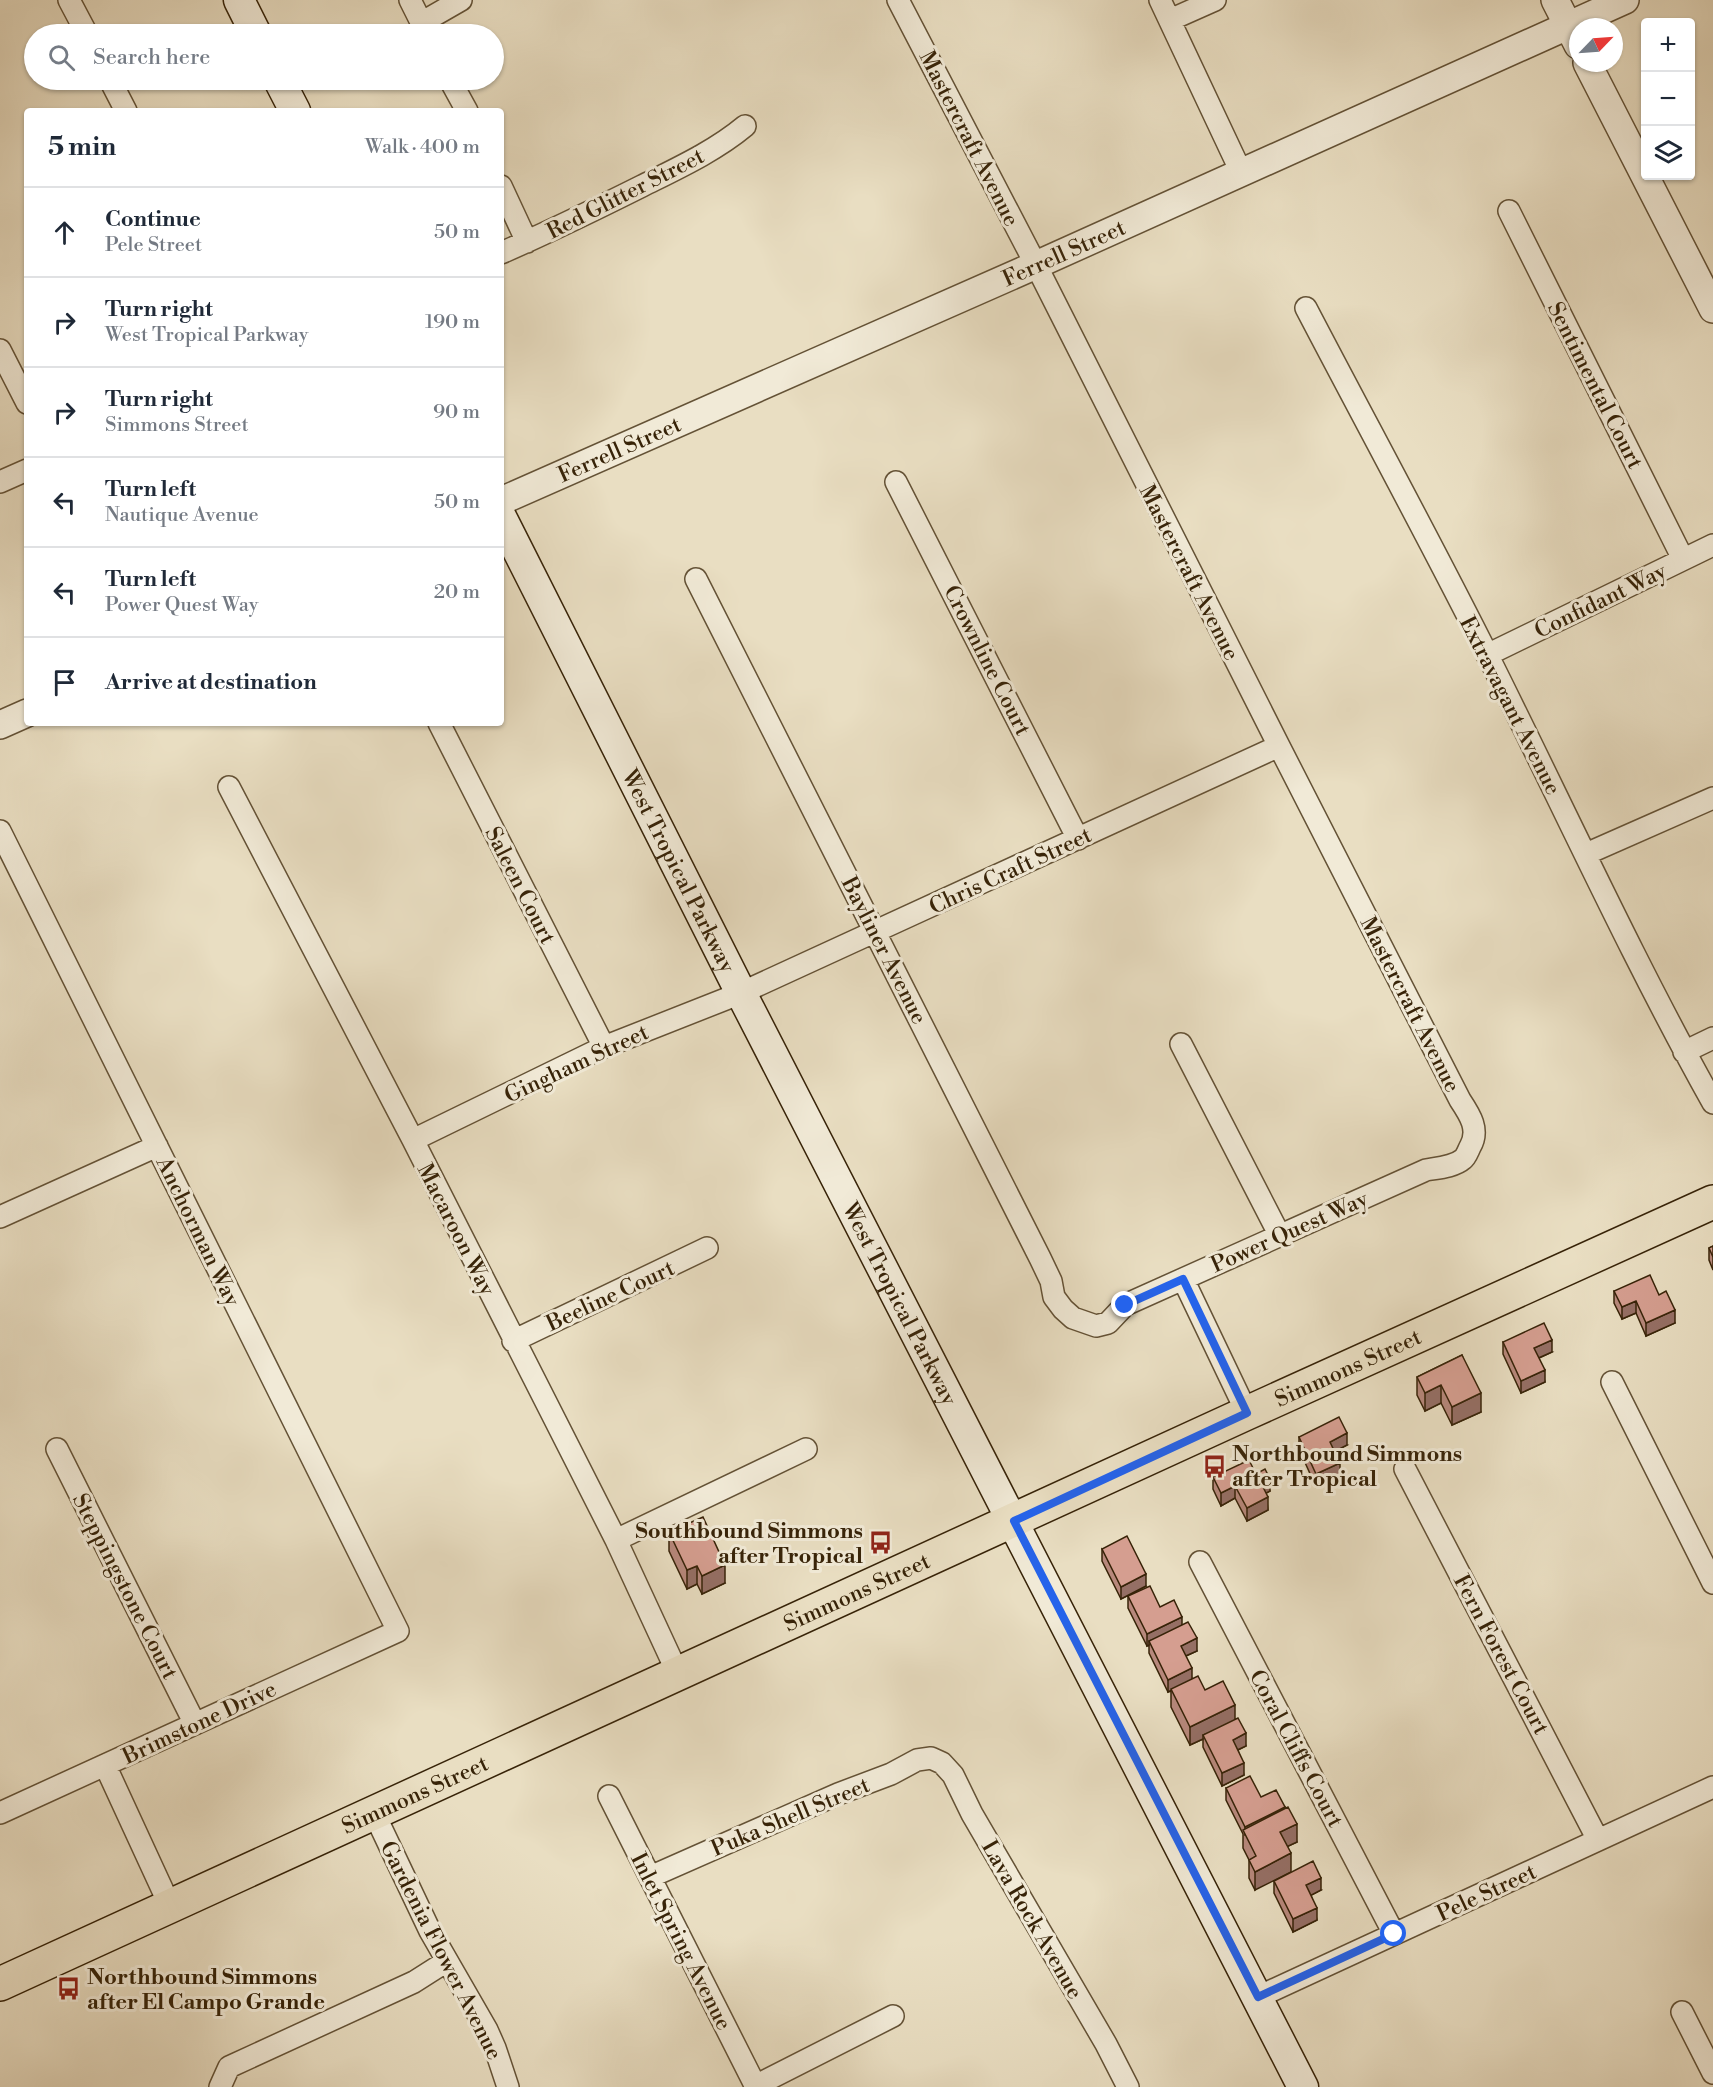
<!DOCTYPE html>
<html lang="en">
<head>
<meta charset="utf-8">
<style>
  :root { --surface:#fff; --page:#f2f2f3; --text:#1f2937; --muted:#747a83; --line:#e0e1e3 }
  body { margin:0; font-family:"Libre Bodoni",serif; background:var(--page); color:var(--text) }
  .controls { position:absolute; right:18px; top:18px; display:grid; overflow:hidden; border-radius:6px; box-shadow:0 2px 4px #0004 }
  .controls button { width:54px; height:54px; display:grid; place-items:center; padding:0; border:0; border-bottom:2px solid var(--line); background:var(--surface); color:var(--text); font:30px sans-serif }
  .compass { position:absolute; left:1569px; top:18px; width:54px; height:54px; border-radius:50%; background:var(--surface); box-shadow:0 2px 4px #0004; rotate:65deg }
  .stop { position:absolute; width:18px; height:18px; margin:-14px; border:4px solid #2563eb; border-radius:50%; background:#fff }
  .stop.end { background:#2563eb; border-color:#fff; box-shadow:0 2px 6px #0008 }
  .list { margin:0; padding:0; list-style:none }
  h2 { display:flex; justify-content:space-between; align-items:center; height:78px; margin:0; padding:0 24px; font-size:26px }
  h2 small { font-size:20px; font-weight:400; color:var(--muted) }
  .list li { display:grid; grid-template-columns:39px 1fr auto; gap:18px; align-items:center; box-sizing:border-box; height:90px; padding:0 24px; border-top:2px solid var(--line) }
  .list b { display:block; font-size:22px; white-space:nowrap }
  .list p { margin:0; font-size:20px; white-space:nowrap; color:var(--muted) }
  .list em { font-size:20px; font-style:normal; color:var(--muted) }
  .icon { flex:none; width:33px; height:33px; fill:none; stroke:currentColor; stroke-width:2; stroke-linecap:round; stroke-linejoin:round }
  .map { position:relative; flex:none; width:1713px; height:2087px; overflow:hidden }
  .search { position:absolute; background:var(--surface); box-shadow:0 2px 4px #0004; left:24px; top:24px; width:480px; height:66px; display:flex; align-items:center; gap:15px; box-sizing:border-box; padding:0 21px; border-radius:33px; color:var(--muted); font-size:22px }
  .panel { position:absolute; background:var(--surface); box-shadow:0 2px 4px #0004; left:24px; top:108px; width:480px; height:618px; border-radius:6px }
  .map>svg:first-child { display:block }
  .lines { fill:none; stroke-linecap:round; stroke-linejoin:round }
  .minor-casing { stroke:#645236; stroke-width:24 }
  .tertiary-casing { stroke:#645236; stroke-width:30 }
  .secondary-casing { stroke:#372308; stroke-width:33 }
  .primary-casing { stroke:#372308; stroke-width:36 }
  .minor { stroke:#f1ead7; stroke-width:21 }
  .tertiary { stroke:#f1ead7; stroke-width:27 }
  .secondary { stroke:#f1ead7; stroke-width:30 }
  .primary { stroke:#e9dec2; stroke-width:33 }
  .wall { fill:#b7887c; stroke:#372308; stroke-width:1.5 }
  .shaded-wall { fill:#956f65; stroke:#372308; stroke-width:1.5 }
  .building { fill:#d59e90; stroke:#372308; stroke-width:1.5 }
  .route { stroke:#2563eb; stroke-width:8 }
  .labels { text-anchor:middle; stroke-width:6; stroke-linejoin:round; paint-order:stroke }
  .street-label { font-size:22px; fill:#372308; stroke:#f1ead7 }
  .poi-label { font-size:22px; font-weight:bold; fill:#372308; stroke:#f1ead7; text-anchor:start }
</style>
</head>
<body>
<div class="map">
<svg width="1713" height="2087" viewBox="0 0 1713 2087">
  <rect width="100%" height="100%" fill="#e9dec2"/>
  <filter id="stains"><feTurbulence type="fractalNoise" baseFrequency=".00333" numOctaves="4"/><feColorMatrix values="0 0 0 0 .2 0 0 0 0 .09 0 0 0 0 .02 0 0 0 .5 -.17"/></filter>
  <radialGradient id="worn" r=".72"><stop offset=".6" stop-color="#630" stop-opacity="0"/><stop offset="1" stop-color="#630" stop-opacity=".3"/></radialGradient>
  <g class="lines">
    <defs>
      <path id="minor" d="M69 0 87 34
        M410 0 427 34
        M1160 0 1241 172
        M1170 20 1215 0
        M421 23 461 0
        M110 80 126 111
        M450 80 467 111
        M501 186 527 242
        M1509 211 1683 559
        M501 253C549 232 596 209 642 186 678 168 715 151 745 126
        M1306 308C1367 425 1430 540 1489 658 1563 806 1632 958 1713 1103
        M0 350 27 403
        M0 482 27 470
        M896 482 1078 839
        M696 579 1040 1258 1051 1281 1054 1297 1063 1309 1073 1318 1096 1326 1108 1323 1125 1305 1426 1170C1437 1168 1454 1167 1463 1159 1466 1157 1468 1151 1470 1147 1480 1130 1470 1115 1460 1100L1279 746 1036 265 898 0
        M1487 655 1713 545
        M439 723 604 1047
        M229 787 413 1140 616 1540 678 1674
        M0 831 398 1631 0 1813
        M1586 854 1713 798
        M1181 1044 1280 1236
        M1684 1052 1713 1038
        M413 1140 604 1047 741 993 1279 746
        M0 1217 157 1146
        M1183 1279 1247 1413
        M513 1341 707 1248
        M1612 1382 1713 1583
        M57 1449 195 1724
        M1405 1469 1598 1840
        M616 1540 806 1449
        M1200 1562 1394 1934
        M105 1765 170 1906
        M609 1796 756 2087
        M374 1813 430 1931 487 2030 495 2048 508 2087
        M650 1877 838 1794 891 1774 917 1760 931 1758 942 1763 953 1775 972 1814 1106 2044 1128 2087
        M1258 1997 1713 1787
        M1682 2012 1713 2073
        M755 2086 893 2016
        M220 2087 229 2067 414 1982 447 1961"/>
      <g id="tertiary">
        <path d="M1555 0 1578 45"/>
        <path d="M1587 63 1713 309"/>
        <path id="s1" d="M501 501 1036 265 1625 0"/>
        <path d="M0 725 27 713"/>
      </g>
      <g id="secondary">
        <path d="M239 0 256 34"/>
        <path d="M279 80 295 111"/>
        <path id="s2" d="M501 517 741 993 1303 2087"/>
      </g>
      <g id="primary">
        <path id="s3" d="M0 1984 1247 1413 1713 1202"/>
      </g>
    </defs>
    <use href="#minor" class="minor-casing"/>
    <use href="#tertiary" class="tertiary-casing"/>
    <use href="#secondary" class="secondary-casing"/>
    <use href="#primary" class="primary-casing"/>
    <use href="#minor" class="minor"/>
    <use href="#tertiary" class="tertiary"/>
    <use href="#secondary" class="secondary"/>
    <use href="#primary" class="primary"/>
  </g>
  <path class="wall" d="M1713 1246V1270L1709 1260V1248Z
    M1614 1291 1659 1295 1675 1323 1646 1336 1636 1313 1622 1319 1614 1303Z
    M1503 1342 1552 1352 1539 1358 1545 1382 1521 1393 1503 1354Z
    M1462 1355 1481 1412 1452 1425 1441 1403 1425 1411 1417 1395V1377Z
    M1299 1437 1347 1445 1335 1451 1340 1476 1316 1487 1299 1449Z
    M1256 1474 1270 1491 1266 1493 1268 1510 1247 1521 1235 1498 1221 1506 1213 1489V1477Z
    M669 1532 725 1583 702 1594 697 1584 687 1589 669 1551Z
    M1102 1549 1146 1586 1121 1599 1102 1561Z
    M1128 1596 1160 1607 1182 1625 1197 1651 1186 1656 1192 1679 1205 1690 1235 1719 1246 1746 1238 1750 1244 1775 1222 1786 1203 1747V1739L1190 1745 1171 1707V1691L1168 1692 1149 1653V1645L1147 1646 1128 1608Z
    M1226 1788 1261 1797 1285 1809 1297 1842 1288 1846 1255 1890 1249 1878V1860L1243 1848V1834L1226 1800Z
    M1274 1881 1321 1890 1311 1895 1317 1920 1293 1932 1274 1893Z"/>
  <path class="shaded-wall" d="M1636 1301V1313L1622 1319V1307Z
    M1675 1310V1323L1646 1336V1323Z
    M1552 1340V1352L1534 1360V1348Z
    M1545 1370V1382L1521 1393V1381Z
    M1441 1385V1403L1425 1411V1393Z
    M1481 1393V1412L1452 1425V1407Z
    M1347 1433V1445L1330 1454V1442Z
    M1340 1463V1476L1316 1487V1474Z
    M1270 1479V1491L1261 1496V1483Z
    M1235 1486V1498L1221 1506V1493Z
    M1268 1497V1510L1247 1521V1508Z
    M725 1565V1583L702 1594V1576Z
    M697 1566V1584L687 1589V1570Z
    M1146 1574V1586L1121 1599V1587Z
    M1182 1617V1629L1149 1641V1645L1147 1646V1634Z
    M1197 1638V1651L1181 1658V1646Z
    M1192 1668V1680L1168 1692V1680Z
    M1235 1705V1723L1203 1735V1739L1190 1745V1727Z
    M1246 1733V1746L1233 1752V1740Z
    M1244 1763V1775L1222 1786V1773Z
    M1285 1807V1819L1245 1835V1827Z
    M1297 1824V1842L1280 1850V1832Z
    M1291 1853V1872L1255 1890V1872Z
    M1321 1878V1890L1306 1898V1885Z
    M1317 1908V1920L1293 1932V1919Z"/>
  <path class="building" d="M1713 1246V1257L1709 1248Z
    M1650 1275 1659 1295 1666 1291 1675 1310 1646 1323 1636 1301 1622 1307 1614 1291Z
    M1544 1323 1552 1340 1534 1348 1545 1370 1521 1381 1503 1342Z
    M1462 1355 1481 1393 1452 1407 1441 1385 1425 1393 1417 1377Z
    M1339 1417 1347 1433 1330 1442 1340 1463 1316 1474 1299 1437Z
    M1249 1460 1256 1474 1265 1469 1270 1479 1261 1483 1268 1497 1247 1508 1235 1486 1221 1493 1213 1477Z
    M703 1517 725 1565 702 1576 697 1566 687 1570 669 1532Z
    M1127 1536 1146 1574 1121 1587 1102 1549Z
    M1150 1586 1160 1607 1174 1600 1182 1617 1147 1634 1128 1596Z
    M1188 1622 1197 1638 1181 1646 1192 1668 1168 1680 1149 1641Z
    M1198 1676 1205 1690 1223 1681 1235 1705 1190 1727 1171 1689Z
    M1238 1718 1246 1733 1233 1740 1244 1763 1222 1773 1203 1735Z
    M1250 1776 1261 1797 1276 1790 1285 1807 1245 1827 1226 1788Z
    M1288 1807 1297 1824 1280 1832 1291 1853 1255 1872 1249 1860 1256 1856 1243 1830Z
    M1313 1861 1321 1878 1306 1885 1317 1908 1293 1919 1274 1881Z"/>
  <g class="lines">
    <path class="route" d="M1125 1305 1183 1279 1247 1413 1014 1521 1258 1997 1394 1934"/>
  </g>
  <defs>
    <symbol id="bus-bare" viewBox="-9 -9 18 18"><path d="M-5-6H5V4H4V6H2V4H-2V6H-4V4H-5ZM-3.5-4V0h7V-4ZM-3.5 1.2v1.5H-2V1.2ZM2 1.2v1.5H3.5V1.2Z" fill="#8f2418" stroke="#f1ead7" stroke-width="2.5" paint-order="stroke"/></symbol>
  </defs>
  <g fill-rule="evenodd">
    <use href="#bus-bare" x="1198" y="1450" width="33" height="33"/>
    <use href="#bus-bare" x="864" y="1526" width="33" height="33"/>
    <use href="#bus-bare" x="52" y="1972" width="33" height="33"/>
  </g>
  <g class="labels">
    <g class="street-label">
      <text transform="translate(970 138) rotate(63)" y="8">Mastercraft Avenue</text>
      <text transform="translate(625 193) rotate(-27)" y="8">Red Glitter Street</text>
      <text dy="8" stroke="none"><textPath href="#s1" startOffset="615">Ferrell Street</textPath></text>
      <text transform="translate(1596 385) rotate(63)" y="8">Sentimental Court</text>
      <text dy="8" stroke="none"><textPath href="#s1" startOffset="129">Ferrell Street</textPath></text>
      <text transform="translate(1190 572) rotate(63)" y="8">Mastercraft Avenue</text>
      <text transform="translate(1600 600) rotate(-26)" y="8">Confidant Way</text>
      <text transform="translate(988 660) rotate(63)" y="8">Crownline Court</text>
      <text transform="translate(1511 705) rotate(63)" y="8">Extravagant Avenue</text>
      <text dy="8" stroke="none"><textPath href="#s2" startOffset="396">West Tropical Parkway</textPath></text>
      <text transform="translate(1010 870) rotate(-25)" y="8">Chris Craft Street</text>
      <text transform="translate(521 885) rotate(63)" y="8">Saleen Court</text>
      <text transform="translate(885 950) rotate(63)" y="8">Bayliner Avenue</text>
      <text transform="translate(1411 1004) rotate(63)" y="8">Mastercraft Avenue</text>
      <text transform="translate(576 1063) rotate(-25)" y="8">Gingham Street</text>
      <text transform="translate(457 1229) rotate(63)" y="8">Macaroon Way</text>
      <text transform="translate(199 1231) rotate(64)" y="8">Anchorman Way</text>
      <text transform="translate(1289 1231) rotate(-24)" y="8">Power Quest Way</text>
      <text transform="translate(610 1295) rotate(-25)" y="8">Beeline Court</text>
      <text dy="8" stroke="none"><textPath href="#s2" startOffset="882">West Tropical Parkway</textPath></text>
      <text dy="8" stroke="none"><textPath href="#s3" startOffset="1482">Simmons Street</textPath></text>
      <text transform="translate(126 1586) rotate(63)" y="8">Steppingstone Court</text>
      <text dy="8" stroke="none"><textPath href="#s3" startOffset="942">Simmons Street</textPath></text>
      <text transform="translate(1502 1654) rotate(62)" y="8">Fern Forest Court</text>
      <text transform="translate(199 1722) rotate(-25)" y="8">Brimstone Drive</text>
      <text transform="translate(1297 1748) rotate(62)" y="8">Coral Cliffs Court</text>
      <text dy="8" stroke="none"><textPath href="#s3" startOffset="456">Simmons Street</textPath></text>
      <text transform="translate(790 1816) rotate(-23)" y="8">Puka Shell Street</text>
      <text transform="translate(1486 1892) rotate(-25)" y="8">Pele Street</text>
      <text transform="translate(1033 1919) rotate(60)" y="8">Lava Rock Avenue</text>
      <text transform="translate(682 1941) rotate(63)" y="8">Inlet Spring Avenue</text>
      <text transform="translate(442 1950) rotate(63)" y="8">Gardenia Flower Avenue</text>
    </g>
    <g class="poi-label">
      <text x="1232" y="1461">Northbound Simmons<tspan x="1232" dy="25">after Tropical</tspan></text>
      <text x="863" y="1538" text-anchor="end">Southbound Simmons<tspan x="863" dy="25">after Tropical</tspan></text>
      <text x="87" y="1984">Northbound Simmons<tspan x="87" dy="25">after El Campo Grande</tspan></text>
    </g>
  </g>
  <rect width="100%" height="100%" filter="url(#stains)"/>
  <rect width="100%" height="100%" fill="url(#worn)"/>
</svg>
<div class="controls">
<button>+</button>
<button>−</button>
<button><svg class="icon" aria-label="layers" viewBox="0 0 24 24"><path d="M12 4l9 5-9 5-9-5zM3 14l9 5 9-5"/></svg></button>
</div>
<svg class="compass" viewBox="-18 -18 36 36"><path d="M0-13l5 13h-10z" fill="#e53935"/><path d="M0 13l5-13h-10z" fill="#747a83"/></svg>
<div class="stop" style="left:1394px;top:1934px"></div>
<div class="stop end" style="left:1125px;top:1305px"></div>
<div class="search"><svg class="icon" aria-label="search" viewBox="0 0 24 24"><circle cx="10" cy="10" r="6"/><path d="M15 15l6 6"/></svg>Search here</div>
<section class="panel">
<h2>5 min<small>Walk · 400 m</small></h2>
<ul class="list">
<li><svg class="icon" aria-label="ahead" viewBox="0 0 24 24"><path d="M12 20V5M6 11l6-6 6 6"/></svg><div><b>Continue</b><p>Pele Street</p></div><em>50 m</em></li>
<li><svg class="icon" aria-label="right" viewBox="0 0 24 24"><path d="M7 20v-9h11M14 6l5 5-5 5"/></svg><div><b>Turn right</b><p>West Tropical Parkway</p></div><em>190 m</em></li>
<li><svg class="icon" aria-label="right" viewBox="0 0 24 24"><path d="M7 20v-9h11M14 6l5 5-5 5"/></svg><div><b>Turn right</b><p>Simmons Street</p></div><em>90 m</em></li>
<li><svg class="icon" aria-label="left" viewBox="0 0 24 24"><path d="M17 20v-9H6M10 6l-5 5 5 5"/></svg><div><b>Turn left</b><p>Nautique Avenue</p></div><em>50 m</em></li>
<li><svg class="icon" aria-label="left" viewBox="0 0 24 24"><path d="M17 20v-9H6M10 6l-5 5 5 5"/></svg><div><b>Turn left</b><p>Power Quest Way</p></div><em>20 m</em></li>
<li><svg class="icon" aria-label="arrive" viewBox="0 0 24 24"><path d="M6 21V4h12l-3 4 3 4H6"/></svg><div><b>Arrive at destination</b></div></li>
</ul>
</section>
</div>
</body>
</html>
